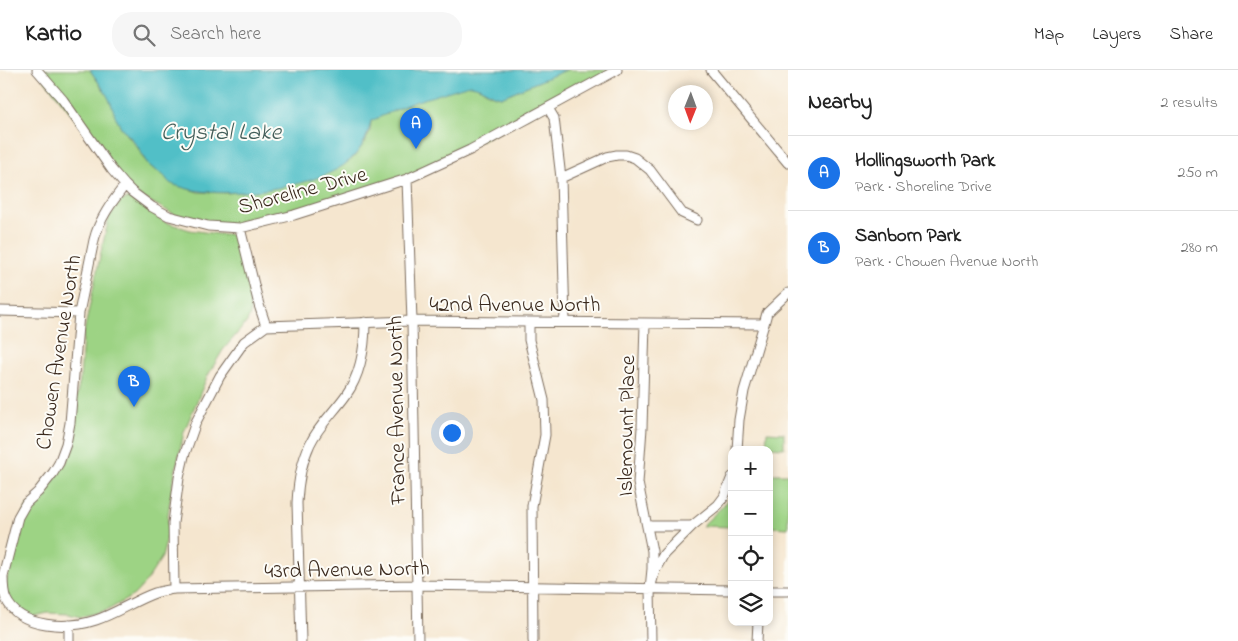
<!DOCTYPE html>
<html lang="en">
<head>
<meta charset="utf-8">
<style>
  :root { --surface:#fff; --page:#f6f6f6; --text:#222; --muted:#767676; --line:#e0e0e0; --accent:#1a73e8 }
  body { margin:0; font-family:"Indie Flower",sans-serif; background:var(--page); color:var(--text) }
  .controls { position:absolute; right:15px; bottom:15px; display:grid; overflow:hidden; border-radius:10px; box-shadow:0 2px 8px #0003 }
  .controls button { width:45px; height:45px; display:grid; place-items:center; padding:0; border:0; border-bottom:1px solid var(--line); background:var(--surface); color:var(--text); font:25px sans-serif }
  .compass { position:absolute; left:668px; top:15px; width:45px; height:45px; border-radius:50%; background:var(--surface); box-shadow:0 2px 8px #0003; rotate:181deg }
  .you { position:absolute; left:451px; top:362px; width:18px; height:18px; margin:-12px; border:4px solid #fff; border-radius:50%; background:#1a73e8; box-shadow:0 0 0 8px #1a73e833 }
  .badge { display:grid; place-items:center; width:32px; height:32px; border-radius:50%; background:var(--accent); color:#fff; font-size:16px; font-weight:700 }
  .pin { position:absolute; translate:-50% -41px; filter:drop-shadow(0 1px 2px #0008) }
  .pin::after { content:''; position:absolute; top:26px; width:18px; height:15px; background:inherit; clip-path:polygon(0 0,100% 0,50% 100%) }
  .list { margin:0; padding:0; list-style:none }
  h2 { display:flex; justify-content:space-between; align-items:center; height:65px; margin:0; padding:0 20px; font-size:21px }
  h2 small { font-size:16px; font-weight:400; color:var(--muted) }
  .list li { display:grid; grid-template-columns:32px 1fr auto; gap:15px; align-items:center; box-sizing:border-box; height:75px; padding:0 20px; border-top:1px solid var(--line) }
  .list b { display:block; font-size:19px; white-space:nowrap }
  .list p { margin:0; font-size:16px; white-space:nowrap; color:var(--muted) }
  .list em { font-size:16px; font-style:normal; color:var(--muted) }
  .icon { flex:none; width:28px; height:28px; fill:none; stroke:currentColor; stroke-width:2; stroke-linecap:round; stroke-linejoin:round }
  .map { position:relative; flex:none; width:788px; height:571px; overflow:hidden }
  header { display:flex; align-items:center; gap:30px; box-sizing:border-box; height:70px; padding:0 25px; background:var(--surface); border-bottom:1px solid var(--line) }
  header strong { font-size:24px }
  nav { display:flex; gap:28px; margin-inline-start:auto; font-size:18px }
  .search { width:350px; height:45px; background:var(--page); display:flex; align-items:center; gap:12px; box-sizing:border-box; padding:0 18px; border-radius:20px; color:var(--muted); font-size:19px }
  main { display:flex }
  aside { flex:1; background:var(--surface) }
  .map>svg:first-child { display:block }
  .green { fill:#9dd384; stroke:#6c7e51 }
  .water { fill:#51bfc7; stroke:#467472 }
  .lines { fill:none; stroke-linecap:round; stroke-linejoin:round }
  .minor-casing { stroke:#7c6c5c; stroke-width:11 }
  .minor { stroke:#fff; stroke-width:9 }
  .labels { text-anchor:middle; stroke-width:4; stroke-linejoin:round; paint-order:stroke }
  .street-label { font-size:22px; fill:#3b2a1e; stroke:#fdfcf7 }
  .water-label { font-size:24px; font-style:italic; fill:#435e59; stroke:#fdfcf7 }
</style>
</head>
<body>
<header>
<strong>Kartio</strong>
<div class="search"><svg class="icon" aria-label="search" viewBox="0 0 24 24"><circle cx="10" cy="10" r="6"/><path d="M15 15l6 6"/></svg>Search here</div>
<nav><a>Map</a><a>Layers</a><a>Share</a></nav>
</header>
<main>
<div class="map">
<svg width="788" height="571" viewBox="0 0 788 571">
  <rect width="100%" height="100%" fill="#fdfcf7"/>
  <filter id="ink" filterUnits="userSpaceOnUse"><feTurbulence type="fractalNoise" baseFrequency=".02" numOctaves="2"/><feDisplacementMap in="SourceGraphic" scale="10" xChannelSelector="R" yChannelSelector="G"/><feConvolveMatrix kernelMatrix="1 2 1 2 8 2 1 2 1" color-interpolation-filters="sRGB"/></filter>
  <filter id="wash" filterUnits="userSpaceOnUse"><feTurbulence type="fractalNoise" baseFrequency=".0096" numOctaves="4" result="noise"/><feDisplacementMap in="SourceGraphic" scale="20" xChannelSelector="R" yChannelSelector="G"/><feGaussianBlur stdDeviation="1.12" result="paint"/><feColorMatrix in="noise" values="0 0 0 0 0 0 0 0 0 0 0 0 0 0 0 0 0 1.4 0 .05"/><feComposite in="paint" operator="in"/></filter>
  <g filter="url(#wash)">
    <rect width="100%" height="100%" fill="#f5e6cf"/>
    <path class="green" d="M37 0H90L109 28 120 56 138 78 143 88 152 98 164 105 170 113 198 122 227 123 270 119 287 115 342 96 354 87 365 72 370 61 371 51C389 41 454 13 473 15 480 16 484 21 490 24 493 26 498 26 501 27L566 0H617L407 109 240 158 187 151 132 122Z
      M129 128 165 152 190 160 218 164H229L234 167 251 228 250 245 247 252 223 280 207 307 184 362 172 417 168 445V463L162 487 146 512 134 525 108 540 80 547 69 544 48 543 29 547 21 544 7 524 6 513 18 458 27 436 38 430 55 409 68 390 74 373 76 329 80 310 83 267 101 182 109 147 121 131Z
      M767 362 784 363V378L766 377Z
      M769 404H788V458L769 457Z
      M732 422V457L702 456 723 436Z"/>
    <path class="water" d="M90 0H566L501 27C488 25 482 15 469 15L411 33 371 51C368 69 359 84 344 95 310 119 220 130 181 117 178 116 173 115 170 113 167 111 166 107 163 105 159 101 154 100 150 96 144 90 142 84 138 77 133 69 126 64 121 57 115 49 113 37 109 29 104 19 96 9 90 0Z"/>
  </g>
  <g filter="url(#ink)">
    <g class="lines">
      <defs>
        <path id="minor" d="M37 0 63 30 112 100 125 115 132 122 152 137 169 146 208 156 240 158 294 145 407 109 470 80 617 0
          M711 0 788 93
          M548 38 554 48 561 108 565 252
          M561 108 607 87 617 85H626L635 88 650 100 682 143 697 150
          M407 109 412 251 418 571
          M0 241 79 243
          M529 252V270L544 330 545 365 532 436 533 571
          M645 253 642 358 638 413 652 481V499L650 519
          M266 256 412 251 764 254
          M737 380 739 350 744 321 764 254 767 243 788 223
          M647 456H692
          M0 506H3C3 514 3 522 6 529 20 559 69 559 96 550 117 543 135 530 155 523 161 521 168 520 174 519L418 515 732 520
          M3 506 18 447 26 433 38 422 53 403 59 393 66 374 70 353 79 243 94 170C99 149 112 132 125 115
          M174 519 173 453 179 408 184 386 196 352 220 306 244 272 266 256 259 235 240 158
          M769 521H788
          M69 571V555
          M301 571 297 433C298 412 301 393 310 374 319 355 334 342 346 325 361 304 365 277 365 252
          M651 571 650 519 655 500 664 484 692 456 718 435 724 427 732 407
          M757 571 758 552"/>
      </defs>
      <use href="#minor" class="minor-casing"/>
      <use href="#minor" class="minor"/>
    </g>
  </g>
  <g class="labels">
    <g class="street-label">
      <text transform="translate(302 119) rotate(-15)" y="8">Shoreline Drive</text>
      <text x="515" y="241">42nd Avenue North</text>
      <text transform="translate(57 282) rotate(-81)" y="8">Chowen Avenue North</text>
      <text transform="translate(395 340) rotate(-91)" y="8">France Avenue North</text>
      <text transform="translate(625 356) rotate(-89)" y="8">Islemount Place</text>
      <text transform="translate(347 498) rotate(-1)" y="8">43rd Avenue North</text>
    </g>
    <g class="water-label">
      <text x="221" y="69">Crystal Lake</text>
    </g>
  </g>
</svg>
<div class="controls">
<button>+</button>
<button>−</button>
<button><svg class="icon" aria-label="locate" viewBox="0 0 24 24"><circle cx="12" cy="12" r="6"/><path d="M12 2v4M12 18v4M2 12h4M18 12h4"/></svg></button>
<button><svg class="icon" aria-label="layers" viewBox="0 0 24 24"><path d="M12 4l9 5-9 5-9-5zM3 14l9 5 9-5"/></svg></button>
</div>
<svg class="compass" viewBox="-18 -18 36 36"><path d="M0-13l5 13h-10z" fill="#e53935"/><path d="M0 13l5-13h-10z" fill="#767676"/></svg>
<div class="you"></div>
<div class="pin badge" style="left:416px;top:79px">A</div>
<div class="pin badge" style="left:134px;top:337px">B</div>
</div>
<aside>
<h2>Nearby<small>2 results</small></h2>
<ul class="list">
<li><span class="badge">A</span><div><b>Hollingsworth Park</b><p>Park · Shoreline Drive</p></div><em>250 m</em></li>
<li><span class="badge">B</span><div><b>Sanborn Park</b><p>Park · Chowen Avenue North</p></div><em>280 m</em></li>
</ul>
</aside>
</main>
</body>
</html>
